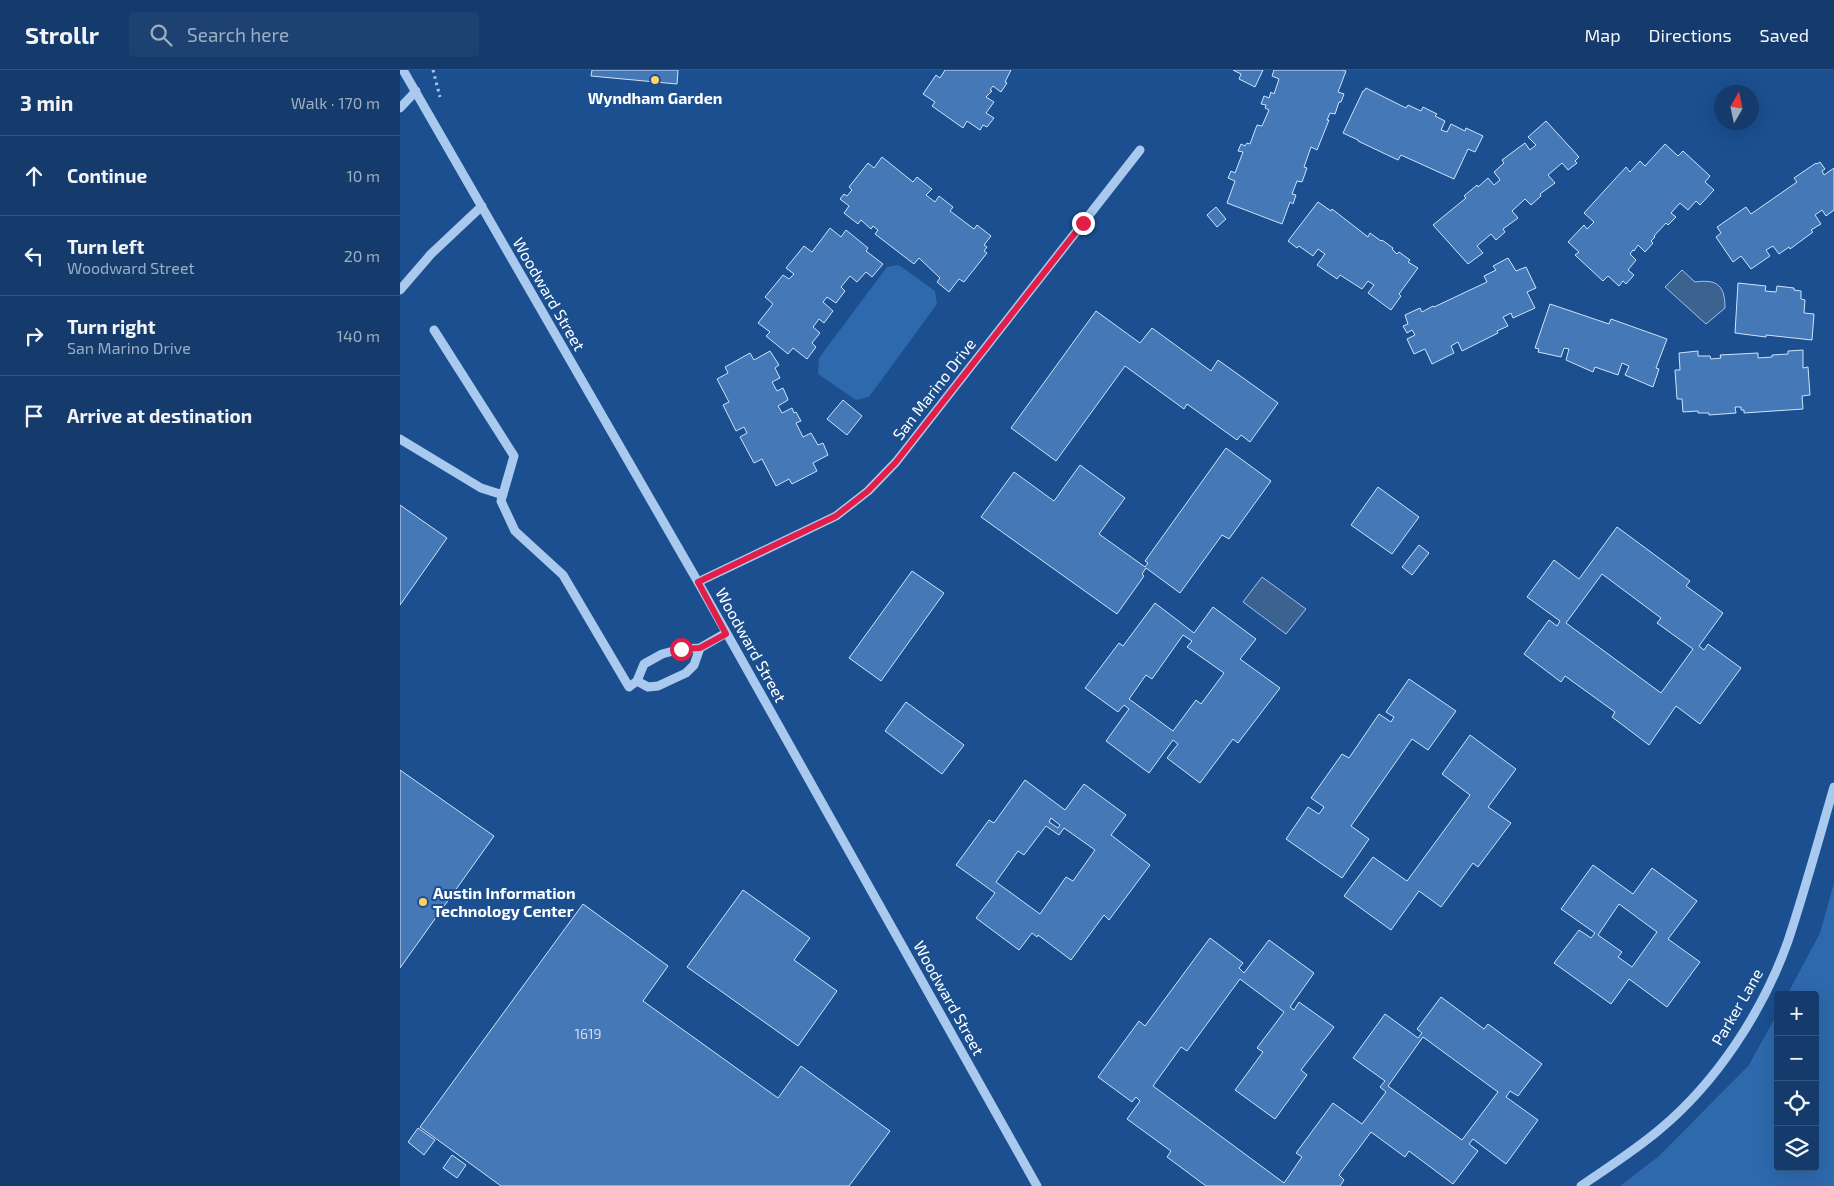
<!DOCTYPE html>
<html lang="en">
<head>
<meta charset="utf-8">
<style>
  :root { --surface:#143b6b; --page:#1d4271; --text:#f1f3f6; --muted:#9dadc1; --line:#33557e }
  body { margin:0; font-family:"Exo 2",sans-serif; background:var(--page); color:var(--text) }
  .controls { position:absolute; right:15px; bottom:15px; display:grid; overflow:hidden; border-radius:5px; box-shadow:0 5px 20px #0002 }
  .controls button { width:45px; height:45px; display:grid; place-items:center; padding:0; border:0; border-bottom:1px solid var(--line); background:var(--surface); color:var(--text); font:25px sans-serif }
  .compass { position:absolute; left:1314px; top:15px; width:45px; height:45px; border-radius:50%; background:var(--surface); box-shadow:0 5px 20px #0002; rotate:9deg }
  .stop { position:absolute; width:15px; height:15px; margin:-11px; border:4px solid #e11d48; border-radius:50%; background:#fff }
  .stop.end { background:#e11d48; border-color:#fff; box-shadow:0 1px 5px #0008 }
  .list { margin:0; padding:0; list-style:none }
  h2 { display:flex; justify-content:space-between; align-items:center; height:65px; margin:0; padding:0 20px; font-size:21px }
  h2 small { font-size:16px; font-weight:400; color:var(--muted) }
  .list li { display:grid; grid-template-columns:32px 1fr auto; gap:15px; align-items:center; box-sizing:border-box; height:80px; padding:0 20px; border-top:1px solid var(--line) }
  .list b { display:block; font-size:19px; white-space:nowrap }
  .list p { margin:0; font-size:16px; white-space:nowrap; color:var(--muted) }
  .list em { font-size:16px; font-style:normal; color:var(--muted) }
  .icon { flex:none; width:28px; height:28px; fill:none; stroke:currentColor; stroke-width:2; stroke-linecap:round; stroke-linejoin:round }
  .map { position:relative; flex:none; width:1434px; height:1116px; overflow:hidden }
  header { display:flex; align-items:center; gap:30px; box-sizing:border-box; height:70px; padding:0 25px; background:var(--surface); border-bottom:1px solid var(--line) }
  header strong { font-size:24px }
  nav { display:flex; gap:28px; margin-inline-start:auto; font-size:18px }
  .search { width:350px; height:45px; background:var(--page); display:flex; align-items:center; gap:12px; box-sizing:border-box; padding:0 18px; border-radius:5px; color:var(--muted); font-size:19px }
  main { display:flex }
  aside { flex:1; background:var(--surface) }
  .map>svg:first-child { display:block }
  .green { fill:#2e69ad }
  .water { fill:#3c6290; stroke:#9cc4f0 }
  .building { fill:#4478b7; stroke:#cfe3fa; fill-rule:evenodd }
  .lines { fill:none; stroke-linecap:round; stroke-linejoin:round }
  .path { stroke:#a9c9ee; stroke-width:3; stroke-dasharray:2.5 4; stroke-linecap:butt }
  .minor { stroke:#a9c9ee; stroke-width:9 }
  .route { stroke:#e11d48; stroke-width:6 }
  .poi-dot { fill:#ffd166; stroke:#1b4f8f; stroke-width:2 }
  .labels { text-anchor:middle; stroke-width:4; stroke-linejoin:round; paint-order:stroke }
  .number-label { font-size:14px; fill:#d0dded }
  .poi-label { font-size:16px; font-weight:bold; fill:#fff; stroke:#1b4f8f }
  .street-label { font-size:16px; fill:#fff; stroke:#1b4f8f }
</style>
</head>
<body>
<header>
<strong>Strollr</strong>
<div class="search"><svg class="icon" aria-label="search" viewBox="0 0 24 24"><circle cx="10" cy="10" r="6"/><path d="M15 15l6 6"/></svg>Search here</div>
<nav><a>Map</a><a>Directions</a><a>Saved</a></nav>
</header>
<main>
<aside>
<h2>3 min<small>Walk · 170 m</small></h2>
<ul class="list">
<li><svg class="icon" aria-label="ahead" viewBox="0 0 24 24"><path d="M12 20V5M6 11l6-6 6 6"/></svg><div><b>Continue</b></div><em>10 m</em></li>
<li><svg class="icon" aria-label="left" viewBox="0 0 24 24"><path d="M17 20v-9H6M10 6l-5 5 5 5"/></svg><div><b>Turn left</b><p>Woodward Street</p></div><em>20 m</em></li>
<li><svg class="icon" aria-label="right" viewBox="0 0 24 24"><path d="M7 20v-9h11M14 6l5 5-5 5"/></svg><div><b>Turn right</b><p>San Marino Drive</p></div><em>140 m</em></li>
<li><svg class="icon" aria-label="arrive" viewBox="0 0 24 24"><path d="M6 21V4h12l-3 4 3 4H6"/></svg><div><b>Arrive at destination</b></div></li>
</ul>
</aside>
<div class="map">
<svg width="1434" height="1116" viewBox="0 0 1434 1116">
  <rect width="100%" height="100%" fill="#1b4f8f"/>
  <path class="green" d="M499 195 535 221 537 234 469 327 456 330 418 304 419 288 487 197Z
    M1434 813V1116H1220L1259 1086 1349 995 1378 942V1097H1415V925H1387L1420 863Z"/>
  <path class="water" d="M1282 200 1295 212C1317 209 1325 215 1325 238L1306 254 1265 217Z
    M862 507 906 539 886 564 843 532Z"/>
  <path class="building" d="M192 0H278L277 14 191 6Z
    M545 0H611L605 12 607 13 601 22 593 16 590 20 592 21 586 27 594 32 586 43 594 48 587 57 583 55 580 60 567 51 563 58 532 36 535 32 523 24 536 5 540 8Z
    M833 0H863L855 17 839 9 841 4Z
    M874 0H942L946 1 938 22 944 24 941 32H939L935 44 930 43 927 50H929L917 80 911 77 904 97 907 98 902 112 897 111 892 124 896 125 893 134 890 132 882 154 827 133 835 111 828 108 831 101 835 103 843 82 838 81 841 74 845 76 847 73 850 74 857 55 862 56 869 40 865 38 866 35 861 34 864 26 869 28 871 22 874 24 879 9 872 6Z
    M966 18 1006 38 1008 35 1021 41 1023 37 1037 44 1035 46 1045 51 1041 60 1047 62 1051 54 1065 61 1066 58 1083 66 1075 82 1068 79 1054 109 1001 85 998 90 958 71V70L943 63 963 21H964Z
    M1146 51 1179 87 1175 91 1177 93 1168 100 1162 93 1148 105 1155 113 1140 124 1141 126 1131 135 1125 129 1112 141 1118 148 1103 159 1105 162 1096 170 1091 164 1077 176 1083 183 1068 194 1033 155 1066 128 1064 126 1077 115 1078 117 1088 108 1094 115 1100 110 1094 102 1104 93 1102 90 1125 73 1130 80 1136 75 1128 67Z
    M1265 74 1278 86 1283 81 1310 106 1305 112 1314 120 1300 135 1296 131 1288 140 1280 133 1271 143 1276 147 1268 155 1266 153 1254 166 1255 167 1251 171 1253 173 1245 182 1238 175 1234 181 1233 180 1230 184 1236 190 1228 200 1234 205 1226 214 1223 211 1219 216 1208 206 1203 211 1175 185 1179 182 1168 172 1184 155 1187 159 1194 152 1184 143 1226 97 1230 102 1240 91 1245 96Z
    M482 87 513 112 517 107 532 119 526 125 535 132 539 126 553 137 550 141 574 159 577 155 591 166 584 175 587 177 584 181 587 183 564 212 559 209 549 222 537 212 540 208 519 188 514 194 475 164 478 160 473 156 471 159 461 150 458 154 444 143 449 136 440 129 444 124 447 126 452 120 449 117 468 93 474 98Z
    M1420 92 1425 99 1422 101 1424 105 1434 98V140L1426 146 1422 140 1415 145 1421 154 1411 160 1413 162 1390 179 1389 177 1379 184 1373 176 1366 180 1370 186 1351 199 1341 186 1333 192 1316 167 1321 163 1317 157 1346 137 1351 144 1397 112 1394 108 1416 93 1417 94Z
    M918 132 931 141 932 139 968 167 970 163 981 171 982 170 993 178 992 179 997 184 999 182 1010 190 1008 192 1018 198 999 224 1001 226 991 240 968 223 974 215 968 211 962 219 940 205 937 209 917 195 925 184 918 179 913 186 899 176 897 178 888 171Z
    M816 137 826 149 817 157 807 145Z
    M430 158 441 167 446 160 468 178 466 181 483 194 472 207 466 202 457 212 450 206 441 217 445 221 436 233 427 227 423 232 433 241 424 253 419 249 413 257 420 263 412 273 416 277 407 289 393 278 388 284 366 266 370 262 358 253 373 234 365 227 383 205 389 209 394 204 386 198 404 176 412 182Z
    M1108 188 1116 201 1126 197 1136 218 1127 222 1135 238 1113 248 1111 243 1103 247 1108 256 1097 261 1098 263 1062 281 1058 272 1051 276 1054 283 1032 294 1025 279 1014 284 1007 269 1015 265 1012 260 1007 263 1003 256 1008 254 1005 245 1020 238 1022 242 1033 236 1034 237 1087 212 1084 206 1096 200 1093 196Z
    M1338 213 1366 216 1365 221 1376 222 1377 216 1394 218V220L1401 221V229L1405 230 1404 243 1414 244 1412 270 1366 265V267L1335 263Z
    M1150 234 1209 254 1211 249 1267 269 1256 298 1259 299 1253 317 1225 305 1229 296 1222 293 1218 305 1195 297 1193 302 1166 290 1169 279 1164 278 1161 287 1138 282 1139 279 1135 278Z
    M696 241 740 273 752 258 811 301 818 290 878 333 850 372 841 365 837 370 787 334 784 339 725 296 656 391 611 358Z
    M1403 280V298L1408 297 1410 325 1402 326 1403 339 1344 343V340H1341V337H1335L1336 343 1309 345V343H1298V341L1283 342 1282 329H1277L1275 300H1280L1279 283 1298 281V286H1310L1311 289 1321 288 1320 285 1358 283V288L1372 287V285L1388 284V281Z
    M370 281 379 295 375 298 380 308 372 312 377 321 383 318 387 327 388 330 378 336 382 343 392 338 394 343 396 342 401 351 396 353 403 367 411 363 418 375 423 373 428 385 413 393 417 401 392 414 389 409 376 416 362 389 354 393 340 367 347 363 344 357 336 361 323 335 329 332 317 309 328 303 325 297 350 283 354 290Z
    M443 330 462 346 447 365 427 349Z
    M826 378 871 411 829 469 822 465 780 523 746 498 742 504 744 506 717 544 581 447 614 402 654 431 680 395 725 428 699 464 745 497 748 493 745 491Z
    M978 417 1019 447 992 484 951 455Z
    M0 435 47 468 0 535Z
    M1217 457 1290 511 1286 516 1323 543 1299 576 1304 580 1308 574 1341 598 1300 654 1276 636 1249 675 1212 647 1215 642 1165 606 1161 612 1124 584 1149 550 1157 556 1160 551 1127 527 1154 490 1179 509ZM1202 504 1261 548 1257 553 1293 579 1261 623 1166 553Z
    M1019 475 1029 483 1012 505 1002 497Z
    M512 501 544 523 481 611 449 588Z
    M755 533 794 563 813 537 856 569 840 589 880 618 838 673 833 669 800 713 767 688 778 674 773 670 749 703 706 671 729 639 724 635 718 642 685 618 719 573 723 576ZM783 565 792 571 787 577 824 603 801 634 796 630 773 661 729 629 746 605 752 609Z
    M1009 609 1056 641 1028 680 1012 669 951 756 969 769 942 808 886 769 908 737 919 744 924 737 911 728 942 684 949 688 979 644 991 652 994 647 986 642Z
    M506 632 564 675 542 704 485 661Z
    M1070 665 1116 699 1088 737 1111 753 1078 797 1073 793 1041 837 1019 821 991 860 944 826 973 787 1007 811 1070 725 1042 704Z
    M0 700 94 766 0 898Z
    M625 710 665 740 684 714 726 745 711 765 750 795 709 850 704 845 671 890 638 865 637 867 632 863 619 880 576 848 595 823 556 795 589 750 594 753ZM651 748 660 755 658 758 649 752ZM646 756 659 765 664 758 695 780 673 811 666 807 640 844 596 812 618 781 624 785Z
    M1193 795 1233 824 1252 798 1297 831 1268 869 1300 892 1267 937 1229 909 1211 934 1154 893 1179 860 1191 868 1195 863 1161 839ZM1219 834 1257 862 1232 897 1218 887 1222 882 1198 865Z
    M343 820 410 868 394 890 437 921 398 976 287 897Z
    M183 834 268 896 243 931 378 1028 401 996 490 1061 449 1116H101L20 1057Z
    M810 868 843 893 839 898 844 903 869 870 914 903 890 937 894 940 899 932 934 957 901 1000 907 1005 875 1049 835 1020 863 982 857 978 884 942 840 909 787 981 781 977 753 1016 884 1113 902 1087 896 1083 933 1033 962 1054 986 1022 980 1017 985 1011 953 988 985 944 1018 968 1022 963 1017 959 1041 927 1084 959 1088 954 1142 994 1118 1026 1110 1021 1106 1027 1138 1050 1106 1094 1073 1069 1069 1074 1078 1081 1053 1114 1009 1081 1005 1087 971 1062 939 1105 944 1110 940 1116H806L767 1087 771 1081 727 1049 740 1031 736 1027 732 1032 698 1007 739 951 745 956ZM1023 967 1098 1022 1062 1070 988 1016Z
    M18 1058 35 1070 24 1085 8 1072Z
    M52 1085 66 1095 57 1108 43 1098Z"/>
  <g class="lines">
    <path class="path" d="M33 0 40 27"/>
    <path class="minor" d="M3 0 298 512 637 1116
      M0 38 16 21
      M0 220 31 184 82 136
      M34 260 114 386 101 431 115 461 163 505 229 617 237 611 244 594 262 584 281 579 300 578 326 563
      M0 369 81 418 103 425
      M298 512 436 446 468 421 496 392 740 80
      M237 611 248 617 258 616 286 603 294 595 300 578
      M1181 1116C1207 1098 1234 1081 1259 1060 1317 1012 1363 941 1388 871 1405 820 1419 768 1434 717"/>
  </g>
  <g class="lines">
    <path class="route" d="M281 579 300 578 326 564 298 512 436 446 468 421 496 392 683 153"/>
  </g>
  <g class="poi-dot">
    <circle cx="255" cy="10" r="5"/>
    <circle cx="23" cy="832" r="5"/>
  </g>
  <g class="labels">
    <g class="number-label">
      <text x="188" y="969">1619</text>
    </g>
    <g class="poi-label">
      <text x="255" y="34">Wyndham Garden</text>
      <text x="33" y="829" text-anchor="start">Austin Information<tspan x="33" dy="18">Technology Center</tspan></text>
    </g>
    <g class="street-label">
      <text transform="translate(149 224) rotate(60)" y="6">Woodward Street</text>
      <text transform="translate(534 319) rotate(-52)" y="6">San Marino Drive</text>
      <text transform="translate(351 575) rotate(61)" y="6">Woodward Street</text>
      <text transform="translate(549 928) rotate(61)" y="6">Woodward Street</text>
      <text transform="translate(1337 937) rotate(-60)" y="6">Parker Lane</text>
    </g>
  </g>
</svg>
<div class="controls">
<button>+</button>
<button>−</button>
<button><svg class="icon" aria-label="locate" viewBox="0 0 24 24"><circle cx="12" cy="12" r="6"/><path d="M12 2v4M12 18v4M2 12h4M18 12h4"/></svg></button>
<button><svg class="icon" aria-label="layers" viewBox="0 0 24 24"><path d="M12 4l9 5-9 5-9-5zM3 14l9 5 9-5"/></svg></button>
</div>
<svg class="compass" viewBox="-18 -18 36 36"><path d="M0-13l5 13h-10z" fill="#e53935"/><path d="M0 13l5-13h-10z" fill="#9dadc1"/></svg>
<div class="stop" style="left:281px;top:579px"></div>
<div class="stop end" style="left:683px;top:153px"></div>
</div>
</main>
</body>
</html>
